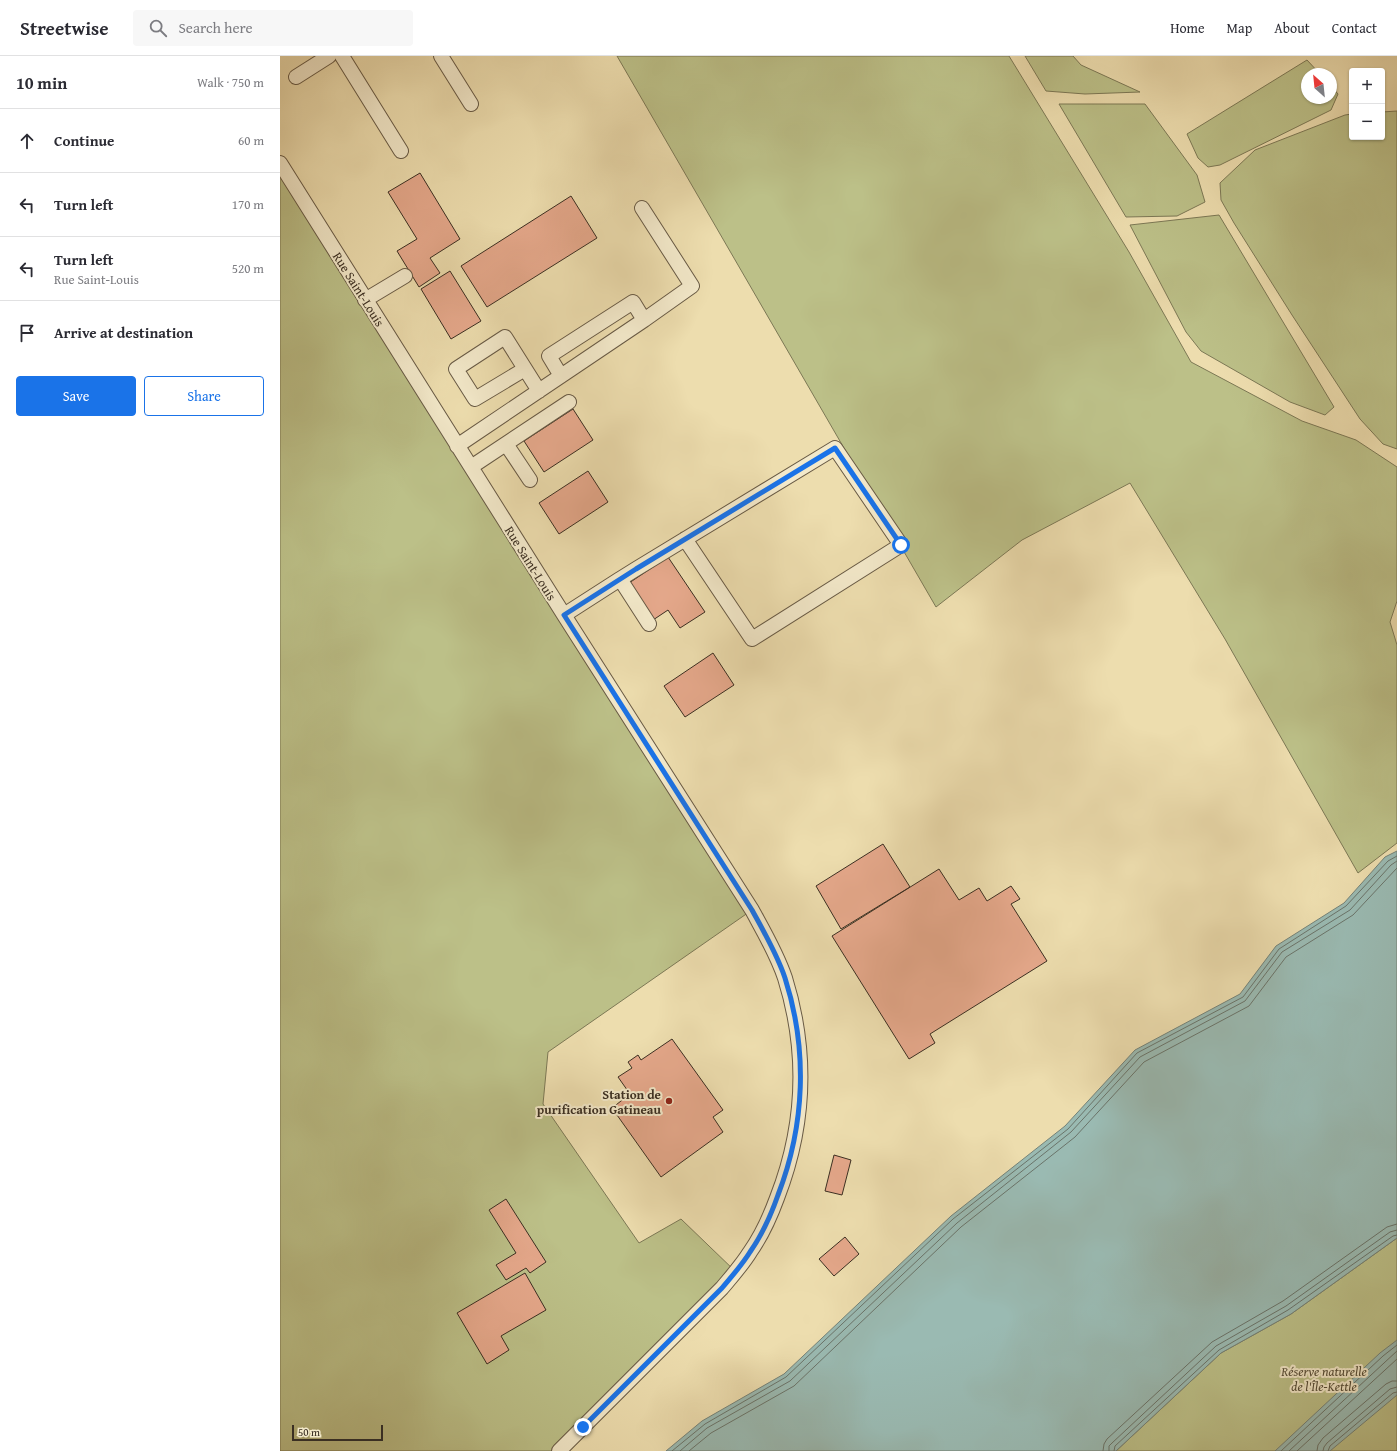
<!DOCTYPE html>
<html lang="en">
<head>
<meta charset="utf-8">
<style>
  :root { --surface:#fff; --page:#f7f7f7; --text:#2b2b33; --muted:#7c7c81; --line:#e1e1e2; --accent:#1a73e8 }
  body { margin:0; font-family:"Gentium Book Plus",serif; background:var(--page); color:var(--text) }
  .controls { position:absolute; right:12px; top:12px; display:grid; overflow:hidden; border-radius:4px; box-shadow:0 1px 3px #0004 }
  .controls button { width:36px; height:36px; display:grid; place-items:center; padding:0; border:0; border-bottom:1px solid var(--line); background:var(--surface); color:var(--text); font:20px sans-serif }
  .compass { position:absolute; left:1021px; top:12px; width:36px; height:36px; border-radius:50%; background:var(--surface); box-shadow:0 1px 3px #0004; rotate:333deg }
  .scale { position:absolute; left:12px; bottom:10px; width:91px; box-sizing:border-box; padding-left:4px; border:2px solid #3b2f22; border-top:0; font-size:11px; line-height:14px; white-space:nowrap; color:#3b2f22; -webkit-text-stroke:3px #f3e9ca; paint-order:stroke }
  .stop { position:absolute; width:12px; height:12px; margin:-9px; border:3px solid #1a73e8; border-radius:50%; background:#fff }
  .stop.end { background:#1a73e8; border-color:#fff; box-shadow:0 1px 4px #0008 }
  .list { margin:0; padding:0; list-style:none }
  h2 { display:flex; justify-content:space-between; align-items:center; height:52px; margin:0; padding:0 16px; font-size:17px }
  h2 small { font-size:13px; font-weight:400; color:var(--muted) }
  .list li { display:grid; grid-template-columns:26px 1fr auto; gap:12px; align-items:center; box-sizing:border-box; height:64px; padding:0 16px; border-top:1px solid var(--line) }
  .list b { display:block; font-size:15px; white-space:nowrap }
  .list p { margin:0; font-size:13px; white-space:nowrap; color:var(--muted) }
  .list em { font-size:13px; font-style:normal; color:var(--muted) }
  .actions { display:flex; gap:8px; padding:12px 16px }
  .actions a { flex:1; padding:9px 0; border:1px solid var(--accent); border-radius:4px; text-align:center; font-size:14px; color:var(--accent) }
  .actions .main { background:var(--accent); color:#fff }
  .icon { flex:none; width:22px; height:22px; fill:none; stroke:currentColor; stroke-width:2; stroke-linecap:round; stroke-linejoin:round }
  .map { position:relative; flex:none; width:1117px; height:1395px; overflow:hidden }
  header { display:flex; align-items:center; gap:24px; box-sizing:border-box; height:56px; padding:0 20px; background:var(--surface); border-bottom:1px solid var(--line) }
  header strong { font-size:19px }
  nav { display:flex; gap:22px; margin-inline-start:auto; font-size:14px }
  .search { width:280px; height:36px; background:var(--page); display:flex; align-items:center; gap:10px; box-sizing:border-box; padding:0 14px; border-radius:4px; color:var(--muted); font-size:15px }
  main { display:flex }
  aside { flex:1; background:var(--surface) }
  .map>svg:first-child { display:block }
  .green { fill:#bcc088; stroke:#7c7855 }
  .water { fill:#9abab2; stroke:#748278 }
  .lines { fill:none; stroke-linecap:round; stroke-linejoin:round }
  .shore { stroke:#6a746a; stroke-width:1 }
  .building { fill:#e5a88b; stroke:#3b2f22 }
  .minor-casing { stroke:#685a45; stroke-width:16 }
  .minor { stroke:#f3e9ca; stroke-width:14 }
  .route { stroke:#1a73e8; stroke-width:5 }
  .poi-dot { fill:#8f2418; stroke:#f3e9ca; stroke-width:1.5 }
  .labels { text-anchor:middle; stroke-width:4; stroke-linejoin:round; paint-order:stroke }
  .street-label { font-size:13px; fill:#3b2f22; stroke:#f3e9ca }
  .poi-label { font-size:13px; font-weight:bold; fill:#3b2f22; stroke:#f3e9ca; text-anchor:end }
  .park-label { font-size:13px; font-style:italic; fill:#554c36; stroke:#f3e9ca }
</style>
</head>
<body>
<header>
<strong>Streetwise</strong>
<div class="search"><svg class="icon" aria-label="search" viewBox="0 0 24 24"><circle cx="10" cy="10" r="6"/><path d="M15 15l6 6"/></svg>Search here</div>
<nav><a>Home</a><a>Map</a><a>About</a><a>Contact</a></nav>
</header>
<main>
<aside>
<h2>10 min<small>Walk · 750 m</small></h2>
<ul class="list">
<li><svg class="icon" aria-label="ahead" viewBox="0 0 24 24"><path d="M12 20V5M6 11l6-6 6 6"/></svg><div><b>Continue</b></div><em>60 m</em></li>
<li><svg class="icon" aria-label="left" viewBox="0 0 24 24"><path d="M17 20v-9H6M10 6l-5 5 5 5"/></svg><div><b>Turn left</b></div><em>170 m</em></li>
<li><svg class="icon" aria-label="left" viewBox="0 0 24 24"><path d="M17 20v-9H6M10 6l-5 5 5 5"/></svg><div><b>Turn left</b><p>Rue Saint-Louis</p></div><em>520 m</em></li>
<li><svg class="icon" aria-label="arrive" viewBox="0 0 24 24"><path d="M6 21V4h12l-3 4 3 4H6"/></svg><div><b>Arrive at destination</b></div></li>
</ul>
<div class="actions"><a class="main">Save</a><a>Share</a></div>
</aside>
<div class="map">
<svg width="1117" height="1395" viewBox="0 0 1117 1395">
  <rect width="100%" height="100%" fill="#edddae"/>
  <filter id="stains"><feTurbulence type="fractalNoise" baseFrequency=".005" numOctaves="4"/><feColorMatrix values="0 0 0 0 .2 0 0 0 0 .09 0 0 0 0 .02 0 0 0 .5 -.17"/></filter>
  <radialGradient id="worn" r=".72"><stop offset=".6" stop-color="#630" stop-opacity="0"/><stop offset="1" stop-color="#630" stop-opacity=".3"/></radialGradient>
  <path class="green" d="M337 0H729L849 196 911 306 1022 365 1076 384 1117 411V545L1110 566 1117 589V787L1078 817 945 583 850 427 742 484 656 551Z
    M745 0H793L801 9 860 36 805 38 766 35Z
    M1027 4 1040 18H1027V42H1051V30L1058 38 1051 54 940 109 928 111 918 102 907 78Z
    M779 48H865L917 119 925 146 897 160 846 161Z
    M1117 55V393L1103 388 1080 363 1012 259 954 167 941 144 940 127 975 94 1065 59 1072 58V81H1102V56Z
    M0 107 472 854 268 996 263 1048 359 1187 401 1163 456 1216 279 1395H0Z
    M939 159 1054 351 1045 359 1010 346 921 295 906 276 850 169Z
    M1117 1182V1395H836L941 1297 1011 1258Z"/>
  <path class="water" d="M1117 795V1182L1011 1258 941 1297 836 1395H386L422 1365 504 1318 671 1160 785 1070 855 994 960 938 996 890 1064 847 1105 801Z
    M1117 1284V1339L1050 1395H995L1100 1297Z"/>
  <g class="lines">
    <path class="shore" d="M392 1395 425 1368 506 1321 673 1163 788 1073 857 997 963 941 999 893 1066 850 1108 805 1117 800
      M400 1395 427 1372 510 1325 677 1167 791 1076 860 1001 965 945 1002 896 1070 854 1111 809 1117 805
      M409 1395 431 1377 514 1330 681 1171 795 1081 864 1006 969 950 1006 901 1073 859 1117 812
      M823 1395 824 1388 827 1383 932 1286 1003 1245 1107 1171 1117 1168
      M829 1395V1390L832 1387 936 1290 1006 1250 1110 1176 1117 1174
      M834 1395 835 1390 939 1294 1008 1254 1113 1180 1117 1179
      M1001 1395 1103 1300 1117 1289
      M1009 1395 1117 1295
      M1017 1395 1117 1303
      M1037 1395 1038 1389 1043 1382 1106 1328 1112 1325H1117
      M1043 1395 1044 1391 1047 1387 1110 1333 1117 1331
      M1048 1395 1050 1390 1113 1337 1117 1336"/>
  </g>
  <path class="building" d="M140 117 180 183 150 202 160 217 139 231 117 195 137 183 108 136Z
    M291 140 317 182 207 251 181 210Z
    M170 215 201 265 171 283 141 233Z
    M293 353 313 384 264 416 244 385Z
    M308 415 328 446 279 478 259 447Z
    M388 501 425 556 400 572 388 554 373 564 349 527Z
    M433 597 454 629 405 661 384 630Z
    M603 788 630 831 561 873 536 830Z
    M659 813 679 844 699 832 707 845 731 830 740 843 731 848 767 905 650 978 655 987 629 1003 552 880Z
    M392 983 443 1054 433 1061 443 1076 381 1121 332 1052 350 1038 338 1021 352 1012 348 1006 358 999 361 1004Z
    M554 1099 571 1104 562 1139 545 1135Z
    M226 1143 266 1206 250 1217 246 1212 226 1224 216 1209 236 1197 209 1154Z
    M565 1181 579 1198 554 1220 539 1203Z
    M245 1217 266 1254 221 1280 229 1294 207 1308 177 1257Z"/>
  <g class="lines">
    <defs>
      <path id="minor" d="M62 0 121 95
        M161 0 191 48
        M16 21 49 0
        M0 107 284 559 472 854C484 876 497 898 505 922 528 996 525 1070 497 1142 490 1161 482 1179 470 1196 462 1209 452 1220 442 1232L279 1395
        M85 244 125 220
        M245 313 195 343 176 313 225 281 259 335
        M281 320 269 300 353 246 364 264
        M226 388 250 424
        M177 390 364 264 412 230 362 152
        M191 411 289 346
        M340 523 356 513 555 392 621 489 472 583 405 483
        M284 559 340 523 369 568"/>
    </defs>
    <use href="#minor" class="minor-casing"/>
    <use href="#minor" class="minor"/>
  </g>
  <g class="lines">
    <path class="route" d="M303 1371 442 1232C452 1220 462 1209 470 1196 482 1179 491 1159 498 1139 525 1069 528 994 505 922 497 898 484 876 472 854L284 559 356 513 555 392 621 489"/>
  </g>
  <circle class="poi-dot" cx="389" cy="1045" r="4"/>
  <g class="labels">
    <g class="street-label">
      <text transform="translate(79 233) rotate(58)" y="5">Rue Saint-Louis</text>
      <text transform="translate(251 507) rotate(58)" y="5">Rue Saint-Louis</text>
    </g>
    <g class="poi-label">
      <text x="381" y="1043">Station de<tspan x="381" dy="15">purification Gatineau</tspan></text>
    </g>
    <g class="park-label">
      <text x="1044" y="1320">Réserve naturelle<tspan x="1044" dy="15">de l'Île-Kettle</tspan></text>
    </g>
  </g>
  <rect width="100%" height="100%" filter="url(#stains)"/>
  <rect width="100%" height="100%" fill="url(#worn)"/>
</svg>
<div class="controls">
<button>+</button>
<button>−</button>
</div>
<svg class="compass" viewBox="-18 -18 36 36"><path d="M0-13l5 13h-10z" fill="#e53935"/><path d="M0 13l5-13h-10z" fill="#7c7c81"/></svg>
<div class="scale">50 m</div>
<div class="stop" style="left:621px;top:489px"></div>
<div class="stop end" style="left:303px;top:1371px"></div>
</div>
</main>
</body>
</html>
